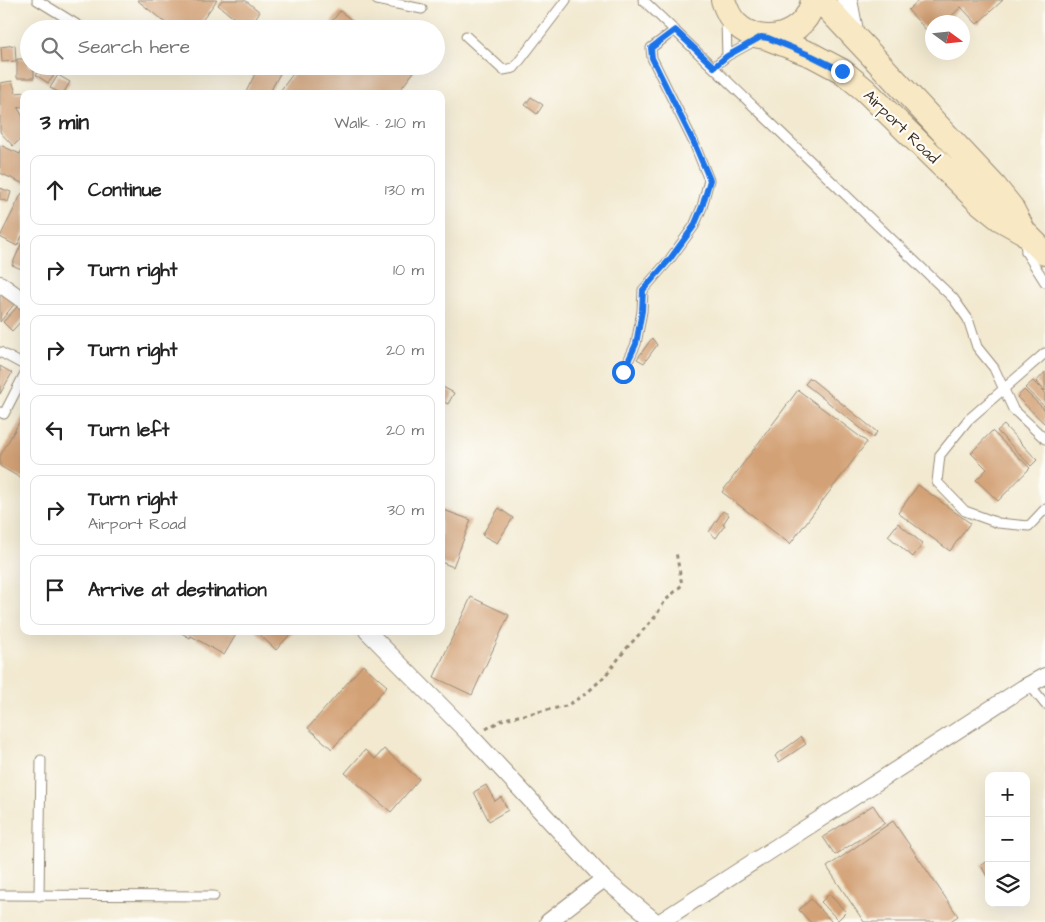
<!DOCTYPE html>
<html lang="en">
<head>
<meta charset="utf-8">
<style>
  :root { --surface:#fff; --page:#f6f6f6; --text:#222; --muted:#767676; --line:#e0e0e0 }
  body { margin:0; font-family:"Architects Daughter",sans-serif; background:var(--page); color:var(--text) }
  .controls { position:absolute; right:15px; bottom:15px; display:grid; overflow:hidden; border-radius:10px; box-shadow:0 5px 20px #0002 }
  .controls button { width:45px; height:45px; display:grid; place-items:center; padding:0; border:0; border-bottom:1px solid var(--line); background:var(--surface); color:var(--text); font:25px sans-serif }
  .compass { position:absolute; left:925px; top:15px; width:45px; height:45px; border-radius:50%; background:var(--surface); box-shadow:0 5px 20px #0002; rotate:105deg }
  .stop { position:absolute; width:15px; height:15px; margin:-11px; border:4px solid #1a73e8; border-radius:50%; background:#fff }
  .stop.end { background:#1a73e8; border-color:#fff; box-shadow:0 1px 5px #0008 }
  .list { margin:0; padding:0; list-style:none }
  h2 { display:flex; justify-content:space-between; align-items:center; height:65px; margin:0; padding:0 20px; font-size:21px }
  h2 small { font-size:16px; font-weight:400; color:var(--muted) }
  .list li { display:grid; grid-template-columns:32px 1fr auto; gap:15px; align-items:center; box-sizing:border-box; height:70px; margin:0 10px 10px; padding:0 10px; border:1px solid var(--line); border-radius:10px }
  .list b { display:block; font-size:19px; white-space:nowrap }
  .list p { margin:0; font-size:16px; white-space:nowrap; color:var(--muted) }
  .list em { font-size:16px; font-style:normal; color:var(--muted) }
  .icon { flex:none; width:28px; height:28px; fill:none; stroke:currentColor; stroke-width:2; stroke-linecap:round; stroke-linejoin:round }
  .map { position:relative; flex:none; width:1045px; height:922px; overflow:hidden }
  .search { position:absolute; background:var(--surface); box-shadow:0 5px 20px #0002; left:20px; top:20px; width:425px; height:55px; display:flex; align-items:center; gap:12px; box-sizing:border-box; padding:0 18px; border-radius:28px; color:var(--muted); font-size:19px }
  .panel { position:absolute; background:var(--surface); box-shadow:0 5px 20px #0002; left:20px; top:90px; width:425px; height:545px; border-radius:10px }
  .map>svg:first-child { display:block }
  .building { fill:#d3a176 }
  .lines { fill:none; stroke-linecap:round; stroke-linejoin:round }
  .service-casing { stroke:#968a77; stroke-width:11 }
  .minor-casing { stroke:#968a77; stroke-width:18 }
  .tertiary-casing { stroke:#968a77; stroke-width:22 }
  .secondary-casing { stroke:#968a77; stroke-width:26 }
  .path { stroke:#968a77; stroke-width:3; stroke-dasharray:4 4; stroke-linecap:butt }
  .service { stroke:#fff; stroke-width:9 }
  .minor { stroke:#fff; stroke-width:16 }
  .tertiary { stroke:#fff; stroke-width:20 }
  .secondary { stroke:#f8e8c3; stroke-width:24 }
  .route { stroke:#1a73e8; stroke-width:6 }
  .labels { text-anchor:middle; stroke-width:4.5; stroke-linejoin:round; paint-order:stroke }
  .street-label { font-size:16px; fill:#3b2a1e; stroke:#fdfcf7 }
</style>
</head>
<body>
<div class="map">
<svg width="1045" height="922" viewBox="0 0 1045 922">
  <rect width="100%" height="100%" fill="#fdfcf7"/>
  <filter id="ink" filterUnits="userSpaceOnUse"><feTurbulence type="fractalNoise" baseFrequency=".02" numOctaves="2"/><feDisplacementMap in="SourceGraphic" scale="10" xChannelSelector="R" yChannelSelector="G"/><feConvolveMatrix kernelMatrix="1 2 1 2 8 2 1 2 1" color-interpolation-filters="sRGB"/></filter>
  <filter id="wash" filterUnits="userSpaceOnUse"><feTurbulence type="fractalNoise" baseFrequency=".0096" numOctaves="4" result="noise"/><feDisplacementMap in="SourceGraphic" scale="20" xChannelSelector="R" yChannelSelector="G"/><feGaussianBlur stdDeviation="1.12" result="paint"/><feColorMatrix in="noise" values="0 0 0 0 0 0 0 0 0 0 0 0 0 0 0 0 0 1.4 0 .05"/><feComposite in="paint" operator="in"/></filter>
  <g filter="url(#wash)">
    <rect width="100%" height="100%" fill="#f2e9d0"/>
    <g id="blocks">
      <path class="building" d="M137 0H217L196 29H173Z
        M222 0H245L260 12 247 29 218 5Z
        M919 0H1003L977 24 961 7 945 22H932L931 35 908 10Z
        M340 11 363 29H326Z
        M15 45 16 61 2 62 1 47Z
        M17 59H29V66H34V78H17Z
        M43 66H48L56 73 48 83 36 75Z
        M259 66H284L269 94H249L246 92Z
        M299 66H413L416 69 397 94H284L280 91Z
        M58 75 70 82 63 94 50 88Z
        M12 81 16 93 26 92 27 94H24V106L18 108 24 119V136L13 146 0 132V83Z
        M531 97 543 105 537 114 525 105Z
        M24 144V184L0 173V145L20 154Z
        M0 188 11 192 8 202 0 199Z
        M22 193 24 195V233L17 246 0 237Z
        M24 238V270L12 265Z
        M0 290 15 303 0 322Z
        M19 305 24 309V318L12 331 3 322Z
        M652 338 657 345 644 363 637 359Z
        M0 366 12 373 0 394Z
        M1045 372V391L1036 382Z
        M810 378 877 432 873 438 805 384Z
        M1033 381 1045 393V407L1025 388Z
        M441 386 454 393 448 404 441 401Z
        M798 390 867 442 790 544 722 492Z
        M1024 390 1045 410V424L1017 397Z
        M24 414V480L0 466V456Z
        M1004 425 1037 460 1031 466 997 431Z
        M992 431 1030 468 998 501 976 480 987 469 971 453Z
        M918 485 970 523 950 551 898 513Z
        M499 508 513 518 497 543 482 535Z
        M441 509 471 520 453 567 441 562Z
        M723 511 729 515 723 524 725 525 716 538 709 532Z
        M898 523 923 544 913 557 888 536Z
        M471 597 509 615 472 695 434 677Z
        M178 631H238L224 655 191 636 190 638Z
        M256 631H293L276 650Z
        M363 665 387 686 332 749 308 728Z
        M801 737 806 744 779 762 775 756Z
        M384 749 419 779 391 812 345 773 365 750 375 759Z
        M486 785 495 801 501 797 508 810 489 821 474 792Z
        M873 805 885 823 835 855 823 837Z
        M893 821 958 916 949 922H864L827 867Z
        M989 861V881L981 865Z
        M829 894 846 912 838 920 821 902Z
        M811 899 832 922H810L799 910Z"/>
    </g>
  </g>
  <g filter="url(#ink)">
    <use href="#blocks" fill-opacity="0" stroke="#968a77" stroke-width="1"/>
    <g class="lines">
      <defs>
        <path id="service" d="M37 0 84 29
          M377 0 422 9
          M643 0 953 298 968 319 977 347 994 368 1013 409 1045 439
          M726 21 727 56
          M466 36 503 70 514 68 566 0
          M714 67 727 56 758 39
          M1025 239 1026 252 1045 282
          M0 352 24 365
          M1045 353 968 420 940 455 937 482 965 511 998 523 1029 526 1045 509
          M623 372 636 344 642 311 643 290 670 259 694 226 702 207 709 180 694 143 652 58 651 48 675 30
          M0 412 4 414 24 375
          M1029 684 1045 704
          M0 895 214 896
          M39 896 41 760"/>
        <path id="minor" d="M0 284 24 301
          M367 631 467 732 604 879 656 922
          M548 922 604 879
          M660 922 1023 688 1045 676"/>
        <path id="tertiary" d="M847 0 854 36"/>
        <path id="secondary" d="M723 0C726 9 729 17 736 24 762 49 807 36 813 0
          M820 0 995 187 1011 207 1024 232 1045 253
          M768 38 812 55 842 71 865 90 978 201 999 218 1022 231"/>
      </defs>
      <use href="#service" class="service-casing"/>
      <use href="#minor" class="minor-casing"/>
      <use href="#tertiary" class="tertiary-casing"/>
      <use href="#secondary" class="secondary-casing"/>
      <path class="path" d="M486 729 504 719 566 706 587 693 607 674 625 650 655 617 665 601 682 585 676 552"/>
      <use href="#service" class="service"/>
      <use href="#minor" class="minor"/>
      <use href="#tertiary" class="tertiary"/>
      <use href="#secondary" class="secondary"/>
    </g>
  </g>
  <g class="lines" filter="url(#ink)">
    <path class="route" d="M623 372 636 344 642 311 643 290 670 259 694 226 702 207 710 180 694 143 652 58 651 48 675 30 714 67 727 56 761 37 768 38 812 56 842 71"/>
  </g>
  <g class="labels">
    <g class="street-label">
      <text transform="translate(902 126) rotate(44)" y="6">Airport Road</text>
    </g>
  </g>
</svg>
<div class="controls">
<button>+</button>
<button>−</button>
<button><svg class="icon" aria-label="layers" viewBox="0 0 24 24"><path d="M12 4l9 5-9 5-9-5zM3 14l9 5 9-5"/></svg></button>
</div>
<svg class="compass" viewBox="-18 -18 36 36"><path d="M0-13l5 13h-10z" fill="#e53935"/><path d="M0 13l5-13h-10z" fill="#767676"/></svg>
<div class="stop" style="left:623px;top:372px"></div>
<div class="stop end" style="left:842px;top:71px"></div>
<div class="search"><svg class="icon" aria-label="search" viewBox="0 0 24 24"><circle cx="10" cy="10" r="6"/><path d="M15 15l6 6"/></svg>Search here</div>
<section class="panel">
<h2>3 min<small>Walk · 210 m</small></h2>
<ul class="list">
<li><svg class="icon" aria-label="ahead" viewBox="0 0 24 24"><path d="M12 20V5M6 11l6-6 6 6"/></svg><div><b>Continue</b></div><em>130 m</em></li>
<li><svg class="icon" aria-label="right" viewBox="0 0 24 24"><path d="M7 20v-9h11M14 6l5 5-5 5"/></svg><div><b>Turn right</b></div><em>10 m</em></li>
<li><svg class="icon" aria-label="right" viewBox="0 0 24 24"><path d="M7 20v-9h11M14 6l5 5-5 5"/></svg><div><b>Turn right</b></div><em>20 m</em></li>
<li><svg class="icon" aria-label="left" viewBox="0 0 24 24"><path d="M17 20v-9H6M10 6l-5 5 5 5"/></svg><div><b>Turn left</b></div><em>20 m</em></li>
<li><svg class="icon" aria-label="right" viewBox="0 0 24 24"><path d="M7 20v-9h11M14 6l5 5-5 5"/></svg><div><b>Turn right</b><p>Airport Road</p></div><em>30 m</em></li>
<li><svg class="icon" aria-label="arrive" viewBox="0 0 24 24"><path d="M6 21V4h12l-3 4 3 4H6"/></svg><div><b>Arrive at destination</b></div></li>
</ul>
</section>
</div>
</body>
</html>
